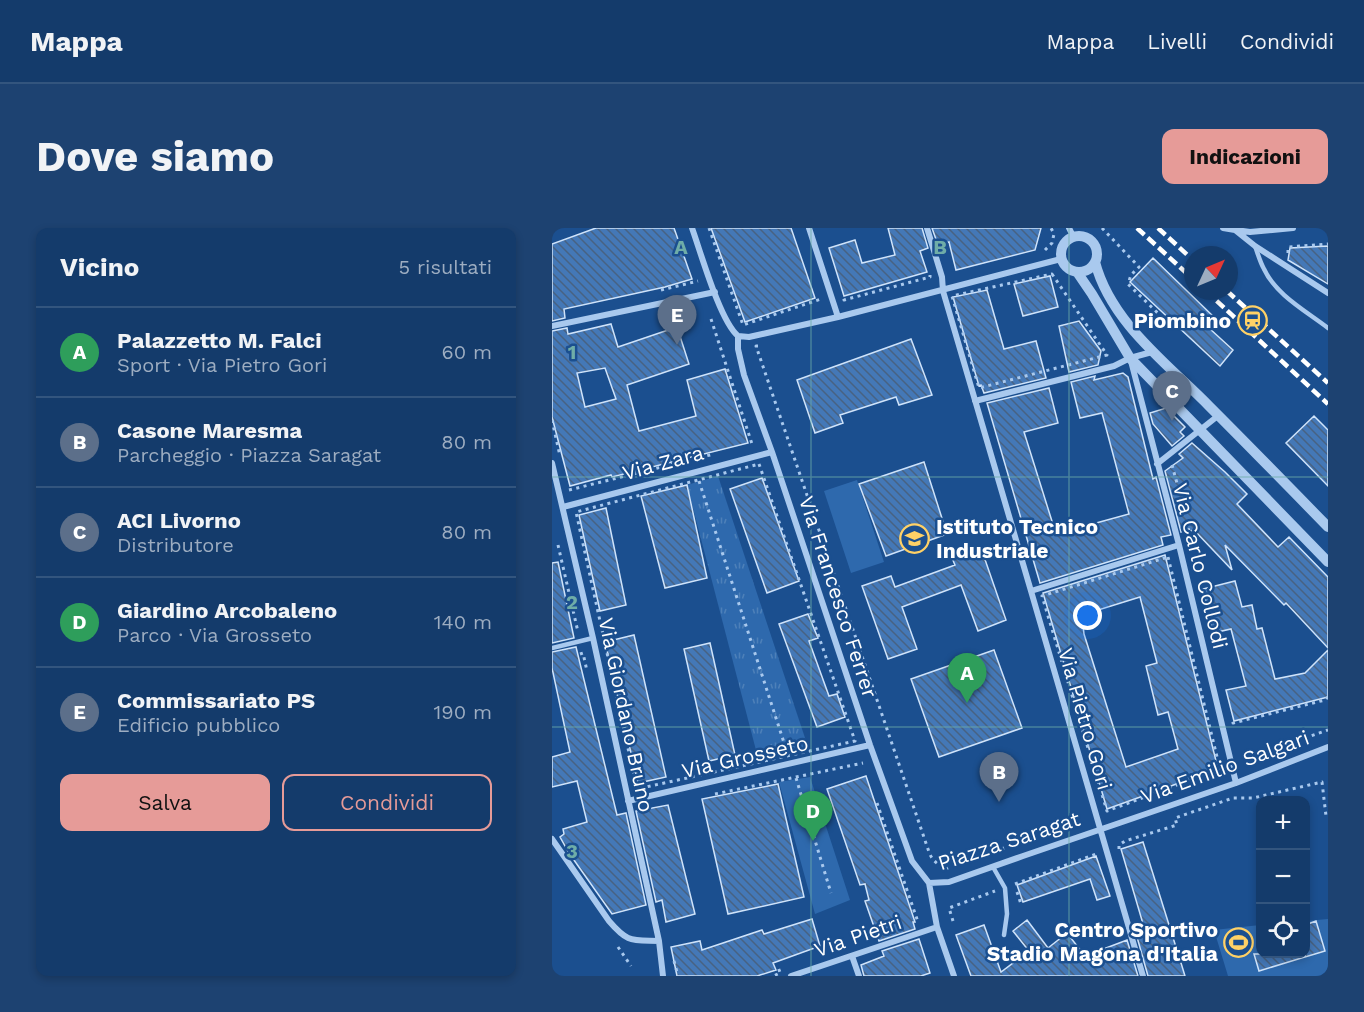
<!DOCTYPE html>
<html lang="it">
<head>
<meta charset="utf-8">
<style>
  :root { --surface:#143b6b; --page:#1d4271; --text:#f1f3f6; --muted:#9dadc1; --line:#33557e; --accent:#e69b98 }
  body { margin:0; font-family:"Work Sans",sans-serif; background:var(--page); color:var(--text) }
  .controls { position:absolute; right:18px; bottom:18px; display:grid; overflow:hidden; border-radius:12px; box-shadow:0 3px 9px #0003 }
  .controls button { width:54px; height:54px; display:grid; place-items:center; padding:0; border:0; border-bottom:2px solid var(--line); background:var(--surface); color:var(--text); font:30px sans-serif }
  .compass { position:absolute; left:632px; top:18px; width:54px; height:54px; border-radius:50%; background:var(--surface); box-shadow:0 3px 9px #0003; rotate:46deg }
  .you { position:absolute; left:536px; top:388px; width:21px; height:21px; margin:-15px; border:4px solid #fff; border-radius:50%; background:#1a73e8; box-shadow:0 0 0 9px #1a73e833 }
  .badge { display:grid; place-items:center; width:39px; height:39px; border-radius:50%; background:var(--accent); color:#fff; font-size:20px; font-weight:700 }
  .pin { position:absolute; translate:-50% -50px; filter:drop-shadow(0 2px 3px #0008) }
  .pin::after { content:''; position:absolute; top:32px; width:21px; height:18px; background:inherit; clip-path:polygon(0 0,100% 0,50% 100%) }
  .list { margin:0; padding:0; list-style:none }
  h2 { display:flex; justify-content:space-between; align-items:center; height:78px; margin:0; padding:0 24px; font-size:26px }
  h2 small { font-size:20px; font-weight:400; color:var(--muted) }
  .list li { display:grid; grid-template-columns:39px 1fr auto; gap:18px; align-items:center; box-sizing:border-box; height:90px; padding:0 24px; border-top:2px solid var(--line) }
  .list b { display:block; font-size:22px; white-space:nowrap }
  .list p { margin:0; font-size:20px; white-space:nowrap; color:var(--muted) }
  .list em { font-size:20px; font-style:normal; color:var(--muted) }
  .actions { display:flex; gap:12px; padding:18px 24px }
  .actions a { flex:1; padding:14px 0; border:2px solid var(--accent); border-radius:12px; text-align:center; font-size:21px; color:var(--accent) }
  .actions .main { background:var(--accent); color:#111 }
  .icon { flex:none; width:33px; height:33px; fill:none; stroke:currentColor; stroke-width:2; stroke-linecap:round; stroke-linejoin:round }
  .map { position:relative; flex:none; width:776px; height:748px; overflow:hidden; border-radius:12px }
  header { display:flex; align-items:center; gap:36px; box-sizing:border-box; height:84px; padding:0 30px; background:var(--surface); border-bottom:2px solid var(--line) }
  header strong { font-size:28px }
  nav { display:flex; gap:33px; margin-inline-start:auto; font-size:21px }
  .intro { display:flex; align-items:center; justify-content:space-between; box-sizing:border-box; height:144px; padding:0 36px }
  h1 { margin:0; font-size:42px }
  .button { padding:15px 27px; border-radius:12px; background:var(--accent); color:#111; font-size:21px; font-weight:700 }
  main { display:flex; gap:36px; padding:0 36px }
  aside { flex:1; background:var(--surface); border-radius:12px; box-shadow:0 3px 9px #0003 }
  .map>svg:first-child { display:block }
  .green { fill:#2e69ad }
  .park { fill:url(#park-tufts) }
  .building { fill:url(#building-back-hatch); stroke:#cfe3fa; stroke-width:1.5; fill-rule:evenodd }
  .lines { fill:none; stroke-linecap:round; stroke-linejoin:round }
  .path { stroke:#a9c9ee; stroke-width:3; stroke-dasharray:3 4.5; stroke-linecap:butt }
  .service { stroke:#a9c9ee; stroke-width:4.5 }
  .minor { stroke:#a9c9ee; stroke-width:6 }
  .tertiary { stroke:#a9c9ee; stroke-width:10 }
  .rail { stroke:#fff; stroke-width:4.5; stroke-dasharray:10 4.5; stroke-linecap:butt }
  .grid { fill:none; stroke:#6fada8; stroke-width:1.5; stroke-opacity:0.55 }
  .labels { text-anchor:middle; stroke-width:5; stroke-linejoin:round; paint-order:stroke }
  .poi-label { font-size:21px; font-weight:bold; fill:#fff; stroke:#1b4f8f; text-anchor:end }
  .street-label { font-size:21px; fill:#fff; stroke:#1b4f8f }
  .grid-label { font-size:20px; text-anchor:middle; font-weight:bold; fill:#6fada8; stroke:#1b4f8f; stroke-width:5; stroke-linejoin:round; paint-order:stroke }
</style>
</head>
<body>
<header>
<strong>Mappa</strong>
<nav><a>Mappa</a><a>Livelli</a><a>Condividi</a></nav>
</header>
<div class="intro"><h1>Dove siamo</h1><a class="button">Indicazioni</a></div>
<main>
<aside>
<h2>Vicino<small>5 risultati</small></h2>
<ul class="list">
<li><span class="badge" style="background:#2e9e5b">A</span><div><b>Palazzetto M. Falci</b><p>Sport · Via Pietro Gori</p></div><em>60 m</em></li>
<li><span class="badge" style="background:#5c6f8a">B</span><div><b>Casone Maresma</b><p>Parcheggio · Piazza Saragat</p></div><em>80 m</em></li>
<li><span class="badge" style="background:#5c6f8a">C</span><div><b>ACI Livorno</b><p>Distributore</p></div><em>80 m</em></li>
<li><span class="badge" style="background:#2e9e5b">D</span><div><b>Giardino Arcobaleno</b><p>Parco · Via Grosseto</p></div><em>140 m</em></li>
<li><span class="badge" style="background:#5c6f8a">E</span><div><b>Commissariato PS</b><p>Edificio pubblico</p></div><em>190 m</em></li>
</ul>
<div class="actions"><a class="main">Salva</a><a>Condividi</a></div>
</aside>
<div class="map">
<svg width="776" height="748" viewBox="0 0 776 748">
  <defs>
    <pattern id="park-tufts" width="24" height="20" patternUnits="userSpaceOnUse" patternTransform="scale(1.5)"><rect width="24" height="20" fill="#2e69ad"/><path d="M3 7l-1-3M5 7V3M7 7l1-3M15 17l-1-3M17 17v-4M19 17l1-3" fill="none" stroke="#4d80b9"/></pattern>
    <pattern id="building-back-hatch" width="6" height="6" patternUnits="userSpaceOnUse" patternTransform="scale(1.5)"><rect width="6" height="6" fill="#4478b7"/><path d="M-1 5l2 2M0 0l6 6M5-1l2 2" fill="none" stroke="#486282"/></pattern>
  </defs>
  <rect width="100%" height="100%" fill="#1b4f8f"/>
  <path class="green" d="M305 252 332 334 299 345 272 263Z
    M258 549 298 672 263 686 227 554Z
    M776 691V748H676L662 702 708 697V726H754V693Z"/>
  <path class="park" d="M166 248 256 519 206 529 205 526 135 257Z"/>
  <path class="building" d="M44 0H122L140 51 113 59 12 81 13 90 0 93V16Z
    M159 0H239L263 70 193 94Z
    M336 0H370L376 20 368 23 375 44 292 68 277 20 303 12 310 35 343 27Z
    M380 0H489L483 22 404 42 397 14 386 17Z
    M776 18V56L736 32 738 20Z
    M601 30 665 92 657 100 681 122 668 138 578 54Z
    M498 48 506 79 471 88 462 56Z
    M435 62 452 121 484 113 494 150 432 165 429 157 427 158 401 69Z
    M527 93 549 123 546 137 517 144 507 98Z
    M59 96 66 119 125 99 137 136 75 157 87 203 144 188 135 152 173 141 196 215 60 249 59 247 18 258 0 189V103L15 100 16 106ZM53 140 64 171 33 179 25 145Z
    M359 111 380 167 347 177 344 169 288 187 291 195 263 205 245 152Z
    M571 145 576 149 601 251 604 249 619 307 609 309 611 317 488 355 435 175 497 160 506 195 472 204 504 306 577 286 550 185 528 190 519 154 543 148 542 152Z
    M614 180 633 199 628 204 632 208 620 218 601 196 598 185Z
    M762 188 776 202V258L734 215Z
    M640 215 673 244 695 266 685 276 726 319 737 309 776 349V420L734 375 732 377 673 317 680 342 642 302 638 303 637 301 629 304 613 243 631 230 627 226Z
    M372 234 395 306 334 328 307 256Z
    M210 250 247 353 215 365 178 261Z
    M135 257 155 350 113 360 89 268Z
    M54 280 74 377 48 383 27 287Z
    M429 320 454 392 426 403 409 357 350 379 365 421 336 431 310 358 339 348 343 359 403 337 400 330Z
    M613 327 666 541 555 581 491 365ZM588 369 605 435 594 438 606 487 616 484 626 521 574 539 532 406 530 387Z
    M6 334 22 410 0 415V335Z
    M683 353 690 379 700 377 705 401 710 400 723 451 753 445 776 422V469L682 493 674 462 694 458 679 401 661 405 651 361Z
    M256 386 266 410 257 413 277 468 285 466 293 489 265 499 227 396Z
    M82 407 114 549 86 555 53 414Z
    M158 415 183 527 157 533 132 421Z
    M24 419 65 587 74 585 94 677 60 686 17 625 8 609 12 606 11 601 35 594 25 553 0 559V529L18 524 0 440V424Z
    M442 422 470 500 387 529 359 451Z
    M314 548 363 694H361L363 701 327 713 313 673 317 672 313 656 308 657 275 561Z
    M226 556 252 669 176 686 150 571Z
    M116 577 143 686 114 694 110 672 104 674 84 583Z
    M591 614 629 735 633 748H596L585 709 594 706 569 621Z
    M544 628 558 668 545 672 538 651 471 674 465 657Z
    M260 691 268 718 221 735 224 742 205 748H125L119 719 148 713 150 722 210 702 212 706Z
    M475 692 496 720 515 705 533 728 575 712 586 748H419L404 707 432 697 449 744 477 723 461 703Z
    M764 693 773 723 753 729V697Z
    M367 711 378 745 369 748H312L309 737 332 728 330 723Z
    M702 726H753V729L707 743Z"/>
  <g class="lines">
    <path class="path" d="M157 0 191 97 269 71
      M550 0 587 39 579 47 576 56 624 103
      M493 22 500 15 502 6 499 0
      M736 25V19L776 16
      M500 46 555 127 427 160 400 68Z
      M109 62 146 53
      M292 71V72L378 49V47
      M159 91 200 216 198 217
      M206 118H204L377 624C380 633 387 637 394 641L396 640
      M0 192 8 228
      M207 236 303 513 85 561 24 284Z
      M620 237 626 259
      M147 253 236 527
      M17 262 162 226
      M6 317 26 404
      M616 329 668 541 555 583 490 368Z
      M28 426 31 425 35 443
      M681 494V495L773 472 776 469
      M703 527 776 502
      M244 550 279 665
      M163 566 311 535
      M325 575 366 694
      M567 621V617L573 613 625 597 623 590 681 570H701L770 554 774 588
      M408 636 452 620
      M463 656 544 626
      M465 664 469 676
      M401 693 397 680 443 663
      M66 719 79 738
      M122 733 126 748
      M225 748 223 744 231 741"/>
    <path class="service" d="M703 18C706 26 708 34 712 41 724 67 754 83 776 100
      M0 420 41 410
      M441 639 453 660 455 686 452 707"/>
    <path class="minor" d="M140 0C149 25 168 93 186 108V121L192 147 220 224 318 517 360 633 377 655 385 699 402 748
      M257 0 286 89
      M375 0 390 49 391 63 479 363 591 748
      M517 0 521 8
      M671 0 683 2 703 18 776 65
      M684 2 698 4 741 0
      M0 98 163 64
      M186 108 197 109 286 89 509 31
      M579 133 627 317 684 555
      M423 173 562 138 578 130 600 124
      M0 235 41 410 107 713 111 748
      M605 236 667 187
      M11 279 220 224
      M479 363 627 317
      M76 573 318 517
      M0 611 57 693C76 715 79 712 107 713
      M377 655 397 654 471 628 684 555 776 519
      M300 728 307 748
      M239 748 385 699"/>
    <path class="tertiary" d="M509 26a18 18 0 1 1 36 0a18 18 0 1 1-36 0Z
      M543 34C559 95 616 136 658 179 698 219 737 259 776 299
      M525 44 540 66 578 130 776 334"/>
    <path class="rail" d="M585 0 641 51
      M606 0 641 32
      M654 63 776 176
      M675 63 776 155"/>
  </g>
  <path class="grid" d="M259 0V748M517 0V748M0 249H776M0 499H776"/>
  <defs>
    <symbol id="station-ring" viewBox="-11 -11 22 22"><circle r="9.5" fill="#1b4f8f" stroke="#ffd166" stroke-width="1.5"/><path d="M-3-6H3Q5-6 5-4V2Q5 4 3 4L4.5 6H3L1.5 4h-3L-3 6H-4.5L-3 4Q-5 4-5 2V-4Q-5-6-3-6ZM-3.5-4v3h7v-3ZM-3.5 1v1.5H-2V1ZM2 1v1.5H3.5V1Z" fill="#ffd166"/></symbol>
    <symbol id="school-ring" viewBox="-11 -11 22 22"><circle r="9.5" fill="#1b4f8f" stroke="#ffd166" stroke-width="1.5"/><path d="M0-5L7-2L0 1L-7-2ZM-4 1L0 2.5L4 1V4Q0 6-4 4Z" fill="#ffd166"/></symbol>
    <symbol id="stadium-ring" viewBox="-11 -11 22 22"><circle r="9.5" fill="#1b4f8f" stroke="#ffd166" stroke-width="1.5"/><path d="M0-5a6.5 5 0 1 0 0 10a6.5 5 0 1 0 0-10ZM-3.5-1.8h7v3.6h-7Z" fill="#ffd166"/></symbol>
  </defs>
  <g fill-rule="evenodd">
    <use href="#station-ring" x="684" y="76" width="33" height="33"/>
    <use href="#school-ring" x="346" y="294" width="33" height="33"/>
    <use href="#stadium-ring" x="670" y="698" width="33" height="33"/>
  </g>
  <g class="labels">
    <g class="poi-label">
      <text x="679" y="100">Piombino</text>
      <text x="384" y="306" text-anchor="start">Istituto Tecnico<tspan x="384" dy="24">Industriale</tspan></text>
      <text x="666" y="709">Centro Sportivo<tspan x="666" dy="24">Stadio Magona d'Italia</tspan></text>
    </g>
    <g class="street-label">
      <text transform="translate(111 235) rotate(-15)" y="7">Via Zara</text>
      <text transform="translate(648 338) rotate(76)" y="7">Via Carlo Collodi</text>
      <text transform="translate(286 369) rotate(72)" y="7">Via Francesco Ferrer</text>
      <text transform="translate(74 487) rotate(78)" y="7">Via Giordano Bruno</text>
      <text transform="translate(533 491) rotate(74)" y="7">Via Pietro Gori</text>
      <text transform="translate(193 529) rotate(-13)" y="7">Via Grosseto</text>
      <text transform="translate(673 539) rotate(-20)" y="7">Via Emilio Salgari</text>
      <text transform="translate(457 613) rotate(-18)" y="7">Piazza Saragat</text>
      <text transform="translate(306 708) rotate(-19)" y="7">Via Pietri</text>
    </g>
  </g>
  <g class="grid-label">
    <text x="129" y="26">A</text>
    <text x="388" y="26">B</text>
    <text x="20" y="131">1</text>
    <text x="20" y="381">2</text>
    <text x="20" y="630">3</text>
  </g>
</svg>
<div class="controls">
<button>+</button>
<button>−</button>
<button><svg class="icon" aria-label="locate" viewBox="0 0 24 24"><circle cx="12" cy="12" r="6"/><path d="M12 2v4M12 18v4M2 12h4M18 12h4"/></svg></button>
</div>
<svg class="compass" viewBox="-18 -18 36 36"><path d="M0-13l5 13h-10z" fill="#e53935"/><path d="M0 13l5-13h-10z" fill="#9dadc1"/></svg>
<div class="you"></div>
<div class="pin badge" style="left:415px;top:475px;background:#2e9e5b">A</div>
<div class="pin badge" style="left:447px;top:574px;background:#5c6f8a">B</div>
<div class="pin badge" style="left:620px;top:193px;background:#5c6f8a">C</div>
<div class="pin badge" style="left:261px;top:613px;background:#2e9e5b">D</div>
<div class="pin badge" style="left:125px;top:117px;background:#5c6f8a">E</div>
</div>
</main>
</body>
</html>
